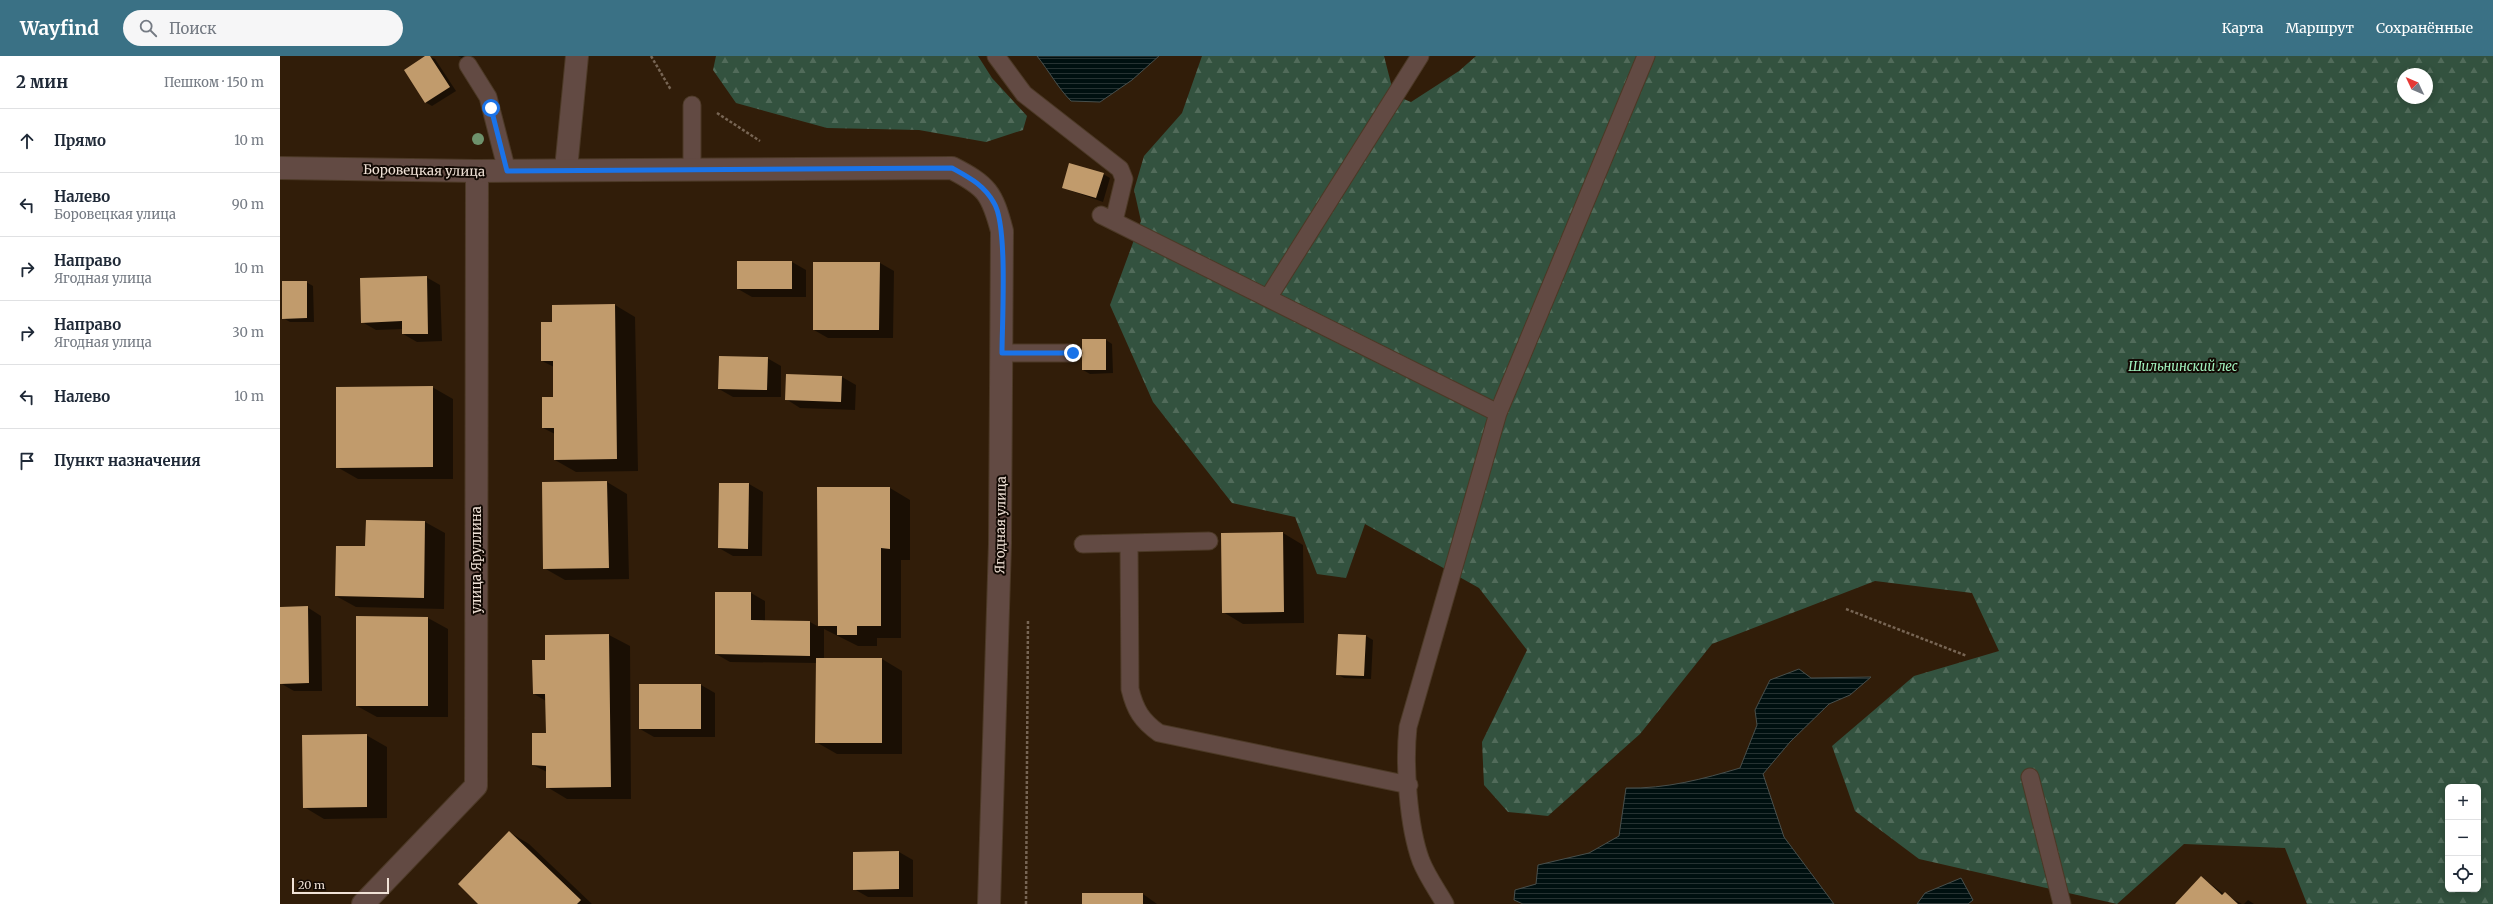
<!DOCTYPE html>
<html lang="ru">
<head>
<meta charset="utf-8">
<style>
  :root { --surface:#fff; --page:#f6f6f7; --text:#1f2937; --muted:#747a83; --line:#e0e1e3; --accent:#3a7185 }
  body { margin:0; font-family:Merriweather,serif; background:var(--page); color:var(--text) }
  .controls { position:absolute; right:12px; bottom:12px; display:grid; overflow:hidden; border-radius:6px; box-shadow:0 2px 10px #0003 }
  .controls button { width:36px; height:36px; display:grid; place-items:center; padding:0; border:0; border-bottom:1px solid var(--line); background:var(--surface); color:var(--text); font:20px sans-serif }
  .compass { position:absolute; left:2117px; top:12px; width:36px; height:36px; border-radius:50%; background:var(--surface); box-shadow:0 2px 10px #0003; rotate:314deg }
  .scale { position:absolute; left:12px; bottom:10px; width:97px; box-sizing:border-box; padding-left:4px; border:2px solid #f0e2d7; border-top:0; font-size:11px; line-height:14px; white-space:nowrap; color:#f0e2d7; -webkit-text-stroke:3px #120903; paint-order:stroke }
  .stop { position:absolute; width:12px; height:12px; margin:-9px; border:3px solid #1a73e8; border-radius:50%; background:#fff }
  .stop.end { background:#1a73e8; border-color:#fff; box-shadow:0 1px 4px #0008 }
  .list { margin:0; padding:0; list-style:none }
  h2 { display:flex; justify-content:space-between; align-items:center; height:52px; margin:0; padding:0 16px; font-size:17px }
  h2 small { font-size:13px; font-weight:400; color:var(--muted) }
  .list li { display:grid; grid-template-columns:26px 1fr auto; gap:12px; align-items:center; box-sizing:border-box; height:64px; padding:0 16px; border-top:1px solid var(--line) }
  .list b { display:block; font-size:15px; white-space:nowrap }
  .list p { margin:0; font-size:13px; white-space:nowrap; color:var(--muted) }
  .list em { font-size:13px; font-style:normal; color:var(--muted) }
  .icon { flex:none; width:22px; height:22px; fill:none; stroke:currentColor; stroke-width:2; stroke-linecap:round; stroke-linejoin:round }
  .map { position:relative; flex:none; width:2213px; height:848px; overflow:hidden }
  header { display:flex; align-items:center; gap:24px; box-sizing:border-box; height:56px; padding:0 20px; background:var(--accent); color:#fff }
  header strong { font-size:19px }
  nav { display:flex; gap:22px; margin-inline-start:auto; font-size:14px }
  .search { width:280px; height:36px; background:var(--page); display:flex; align-items:center; gap:10px; box-sizing:border-box; padding:0 14px; border-radius:22px; color:var(--muted); font-size:15px }
  main { display:flex }
  aside { flex:1; background:var(--surface) }
  .map>svg:first-child { display:block }
  .forest { fill:url(#forest-firs); fill-rule:evenodd }
  .water { fill:url(#water-rules); stroke:#484f4c }
  .shadow { fill:#0007 }
  .building { fill:#c19b6c }
  .lines { fill:none; stroke-linecap:round; stroke-linejoin:round }
  .service-casing { stroke:#4c3926; stroke-width:19 }
  .minor-casing { stroke:#4c3926; stroke-width:24 }
  .tertiary-casing { stroke:#4c3926; stroke-width:24 }
  .path { stroke:#776554; stroke-width:2.5; stroke-dasharray:3 2; stroke-linecap:butt }
  .service { stroke:#624a43; stroke-width:17 }
  .minor { stroke:#624a43; stroke-width:22 }
  .tertiary { stroke:#624a43; stroke-width:22 }
  .tree { fill:#6e926c }
  .route { stroke:#1a73e8; stroke-width:5 }
  .labels { text-anchor:middle; stroke-width:4; stroke-linejoin:round; paint-order:stroke }
  .street-label { font-size:13px; fill:#f0e2d7; stroke:#120903 }
  .park-label { font-size:13px; font-style:italic; fill:#a0f1bd; stroke:#120903 }
</style>
</head>
<body>
<header>
<strong>Wayfind</strong>
<div class="search"><svg class="icon" aria-label="search" viewBox="0 0 24 24"><circle cx="10" cy="10" r="6"/><path d="M15 15l6 6"/></svg>Поиск</div>
<nav><a>Карта</a><a>Маршрут</a><a>Сохранённые</a></nav>
</header>
<main>
<aside>
<h2>2 мин<small>Пешком · 150 m</small></h2>
<ul class="list">
<li><svg class="icon" aria-label="ahead" viewBox="0 0 24 24"><path d="M12 20V5M6 11l6-6 6 6"/></svg><div><b>Прямо</b></div><em>10 m</em></li>
<li><svg class="icon" aria-label="left" viewBox="0 0 24 24"><path d="M17 20v-9H6M10 6l-5 5 5 5"/></svg><div><b>Налево</b><p>Боровецкая улица</p></div><em>90 m</em></li>
<li><svg class="icon" aria-label="right" viewBox="0 0 24 24"><path d="M7 20v-9h11M14 6l5 5-5 5"/></svg><div><b>Направо</b><p>Ягодная улица</p></div><em>10 m</em></li>
<li><svg class="icon" aria-label="right" viewBox="0 0 24 24"><path d="M7 20v-9h11M14 6l5 5-5 5"/></svg><div><b>Направо</b><p>Ягодная улица</p></div><em>30 m</em></li>
<li><svg class="icon" aria-label="left" viewBox="0 0 24 24"><path d="M17 20v-9H6M10 6l-5 5 5 5"/></svg><div><b>Налево</b></div><em>10 m</em></li>
<li><svg class="icon" aria-label="arrive" viewBox="0 0 24 24"><path d="M6 21V4h12l-3 4 3 4H6"/></svg><div><b>Пункт назначения</b></div></li>
</ul>
</aside>
<div class="map">
<svg width="2213" height="848" viewBox="0 0 2213 848">
  <defs>
    <pattern id="forest-firs" width="22" height="20" patternUnits="userSpaceOnUse"><rect width="22" height="20" fill="#33523f"/><path d="M5 1l3.5 6h-7zM16 11l3.5 6h-7z" fill="#516b5a"/></pattern>
    <pattern id="water-rules" width="6" height="5" patternUnits="userSpaceOnUse"><rect width="6" height="5" fill="#001010"/><path d="M0 2.5h6" fill="none" stroke="#263232"/></pattern>
  </defs>
  <rect width="100%" height="100%" fill="#311d09"/>
  <path class="forest" d="M436 0H698L712 22 747 60 743 74 706 86 639 74 547 72 456 47 433 14Z
    M922 0H1104L1114 39 1131 46 1179 15 1196 0H2213V848H2027L2005 792 1904 788 1837 848 1639 803 1575 755 1552 690 1634 620 1719 595 1692 537 1595 525 1432 588 1360 678 1268 760 1228 756 1204 729 1202 686 1247 594 1199 532 1085 468 1066 522 1037 518 1015 461 952 447 873 346 830 249 861 165 854 134 864 100 902 57ZM2123 18H2147V42H2123ZM2168 731H2198V833H2168Z"/>
  <path class="water" d="M757 0H879L852 24 820 46 791 45C778 32 769 15 757 0Z
    M1519 613 1531 622 1591 621 1570 639 1549 648 1510 686 1483 718 1504 781 1554 848H1243L1234 844 1235 834 1256 828 1258 809 1309 797 1339 780 1346 732C1386 733 1423 723 1460 712L1477 669 1475 654 1490 624Z
    M1681 822 1693 844 1688 848H1637L1645 837Z"/>
  <path class="shadow" d="M147 0 155 3 176 35 152 50 145 46Z
    M178 0H189L184 3Z
    M823 118 830 122 823 146 783 132Z
    M512 206 526 214V241H472L458 233Z
    M600 207 614 215 613 282H548L534 274Z
    M146 221 160 229 162 285 137 286 123 278V273L96 274 82 266Z
    M26 226 33 230 34 266H10L3 262Z
    M335 249 355 261 358 415 296 416 275 404V378L263 372 274 342V311L262 305 273 267Z
    M826 284 832 288 833 317 810 318 803 314Z
    M487 302 501 310V341H453L439 333Z
    M562 321 576 329 575 354 520 352 506 343Z
    M152 331 173 343V423H78L57 411Z
    M327 426 347 438 349 523 285 524 264 512Z
    M440 428H469L483 436 482 500H453L439 492Z
    M538 432H610L630 444V504H621V582H597V590H578L544 573V603H602L622 615V698H557L536 686 537 607 450 606 436 598 471 537 485 545V565L530 566 539 571Z
    M145 466 165 477 164 553 76 551 56 540 86 491Z
    M1003 477 1023 489 1024 567 963 568 943 556Z
    M27 551 41 560 42 635H14L0 627V552Z
    M148 562 168 573V661H97L77 650Z
    M329 579 350 590 351 743H287L267 731V716L253 709 267 678 266 645 254 638 266 605V580Z
    M1086 580 1093 584 1091 623 1064 622 1057 618Z
    M421 629 435 637V681H374L360 673Z
    M86 679 107 691V762L44 763 24 751Z
    M229 776 249 788 312 848H200Z
    M619 796 633 804V841H588L574 833Z
    M1921 821 1944 838 1962 848H1896Z
    M863 838 877 848H803Z
    M1968 844 1974 848H1964Z"/>
  <path class="building" d="M145 0H150L170 31 145 47 124 14Z
    M789 107 824 117 816 142 782 132Z
    M457 205H512V233H457Z
    M533 206H600L599 274H533Z
    M147 220 148 278H122V265L81 267 80 222Z
    M2 225H27V262L2 263Z
    M335 248 337 403 274 404V372H262V341H273V305H261V266H272V249Z
    M802 283H826V314H802Z
    M439 300 488 301 487 334 438 333Z
    M506 318 562 320 561 346 505 344Z
    M153 330V411L56 412V331Z
    M327 425 329 512 263 513 262 426Z
    M439 427H469L468 493 438 492Z
    M537 431H610V493L601 492V570H577V579H557V570H538Z
    M86 464 145 465 144 542 55 540 56 490H85Z
    M1003 476 1004 556 942 557 941 477Z
    M435 536H471V564L530 565V600L435 598Z
    M28 550 29 627 0 628V551Z
    M76 560 148 561V650H76Z
    M329 578 331 731 266 732V710L252 709V677H266L265 638H253L252 604H265V579Z
    M1058 578 1086 579 1084 620 1056 619Z
    M536 602H602V687H535Z
    M359 628H421V673H359Z
    M87 678V751L23 752 22 679Z
    M229 775 301 844 297 848H198L178 828Z
    M619 795V833L573 834V796Z
    M1921 820 1942 839 1945 836 1958 848H1895Z
    M802 837H863V848H802Z"/>
  <g class="lines">
    <defs>
      <path id="service" d="M716 0 744 38 840 113 844 123 834 165
        M188 9 208 41 227 115
        M412 113V49
        M821 159 1218 357
        M988 242 1140 0
        M722 297H793
        M849 487 850 633C855 654 862 665 879 677L1129 729
        M803 488 929 485
        M1750 721 1782 848
        M1165 848C1157 834 1147 820 1141 805 1128 770 1124 707 1128 671L1218 357 1366 0"/>
      <path id="minor" d="M286 113 297 0
        M83 848 196 730 197 115"/>
      <path id="tertiary" d="M0 112 197 115 672 112C707 130 712 137 722 175L720 487 709 848"/>
    </defs>
    <use href="#service" class="service-casing"/>
    <use href="#minor" class="minor-casing"/>
    <use href="#tertiary" class="tertiary-casing"/>
    <path class="path" d="M371 0 391 34
      M437 57 480 85
      M1566 553 1687 600
      M746 848 748 563"/>
    <use href="#service" class="service"/>
    <use href="#minor" class="minor"/>
    <use href="#tertiary" class="tertiary"/>
  </g>
  <circle class="tree" cx="198" cy="83" r="6"/>
  <g class="lines">
    <path class="route" d="M211 52 227 115 672 112C690 122 704 129 714 147 728 169 722 267 722 297H793"/>
  </g>
  <g class="labels">
    <g class="street-label">
      <text transform="translate(144 114) rotate(1)" y="5">Боровецкая улица</text>
      <text transform="translate(720 469) rotate(-89)" y="5">Ягодная улица</text>
      <text transform="translate(196 504) rotate(-90)" y="5">улица Яруллина</text>
    </g>
    <g class="park-label">
      <text x="1903" y="315">Шильнинский лес</text>
    </g>
  </g>
</svg>
<div class="controls">
<button>+</button>
<button>−</button>
<button><svg class="icon" aria-label="locate" viewBox="0 0 24 24"><circle cx="12" cy="12" r="6"/><path d="M12 2v4M12 18v4M2 12h4M18 12h4"/></svg></button>
</div>
<svg class="compass" viewBox="-18 -18 36 36"><path d="M0-13l5 13h-10z" fill="#e53935"/><path d="M0 13l5-13h-10z" fill="#747a83"/></svg>
<div class="scale">20 m</div>
<div class="stop" style="left:211px;top:52px"></div>
<div class="stop end" style="left:793px;top:297px"></div>
</div>
</main>
</body>
</html>
